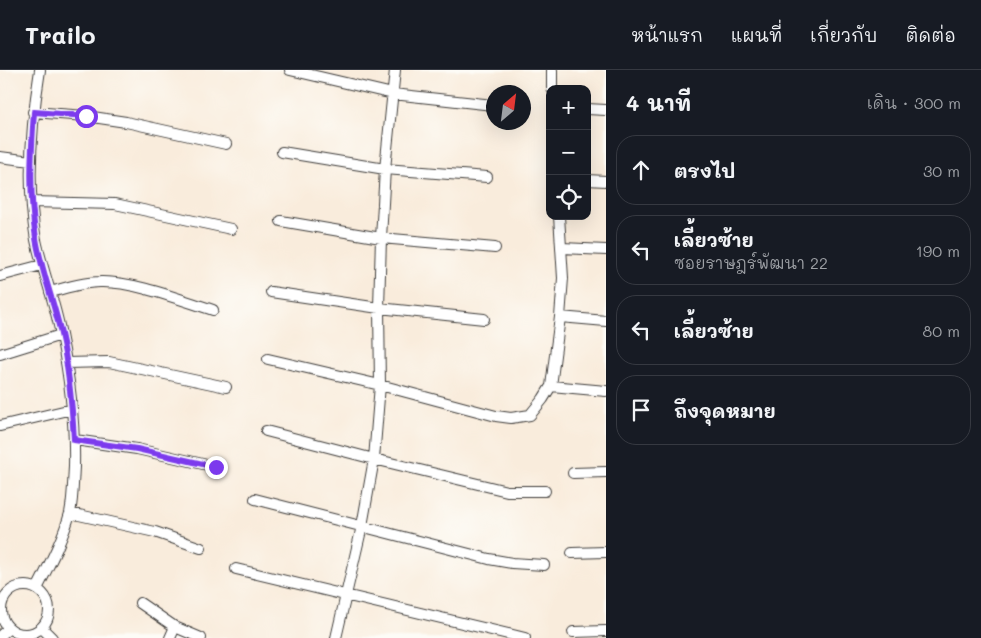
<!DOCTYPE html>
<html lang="th">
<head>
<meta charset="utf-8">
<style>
  :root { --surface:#171b24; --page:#20242c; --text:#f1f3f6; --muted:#9ea1a6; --line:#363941 }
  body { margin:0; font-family:Mali,"Playpen Sans Thai",sans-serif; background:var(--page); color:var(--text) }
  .controls { position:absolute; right:15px; top:15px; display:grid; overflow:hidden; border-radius:10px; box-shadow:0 5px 20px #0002 }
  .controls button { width:45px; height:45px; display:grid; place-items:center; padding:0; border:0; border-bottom:1px solid var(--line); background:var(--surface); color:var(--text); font:25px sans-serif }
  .compass { position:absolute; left:486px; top:15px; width:45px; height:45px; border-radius:50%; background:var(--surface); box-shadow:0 5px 20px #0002; rotate:28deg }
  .stop { position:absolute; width:15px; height:15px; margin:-11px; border:4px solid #7c3aed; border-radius:50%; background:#fff }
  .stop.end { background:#7c3aed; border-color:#fff; box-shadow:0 1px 5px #0008 }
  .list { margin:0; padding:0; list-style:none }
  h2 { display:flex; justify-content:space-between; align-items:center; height:65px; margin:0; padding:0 20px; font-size:21px }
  h2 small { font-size:16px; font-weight:400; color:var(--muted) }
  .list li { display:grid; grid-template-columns:32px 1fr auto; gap:15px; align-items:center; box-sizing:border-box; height:70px; margin:0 10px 10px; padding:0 10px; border:1px solid var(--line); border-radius:20px }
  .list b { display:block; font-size:19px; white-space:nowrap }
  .list p { margin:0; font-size:16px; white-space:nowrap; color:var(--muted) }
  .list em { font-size:16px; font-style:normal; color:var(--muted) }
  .icon { flex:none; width:28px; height:28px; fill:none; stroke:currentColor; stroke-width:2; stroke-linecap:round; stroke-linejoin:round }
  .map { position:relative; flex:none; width:606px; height:568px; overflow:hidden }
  header { display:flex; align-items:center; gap:30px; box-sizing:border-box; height:70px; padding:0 25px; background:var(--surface); border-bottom:1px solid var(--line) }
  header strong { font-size:24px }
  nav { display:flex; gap:28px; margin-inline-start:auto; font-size:18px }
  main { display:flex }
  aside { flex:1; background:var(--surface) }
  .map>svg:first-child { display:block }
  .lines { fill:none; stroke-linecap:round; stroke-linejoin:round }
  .street-casing { stroke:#3d3b39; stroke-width:12 }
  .street { stroke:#fff; stroke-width:10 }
  .route { stroke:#7c3aed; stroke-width:6 }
</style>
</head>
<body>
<header>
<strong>Trailo</strong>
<nav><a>หน้าแรก</a><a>แผนที่</a><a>เกี่ยวกับ</a><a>ติดต่อ</a></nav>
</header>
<main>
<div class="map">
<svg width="606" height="568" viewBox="0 0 606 568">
  <rect width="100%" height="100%" fill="#fdfcf7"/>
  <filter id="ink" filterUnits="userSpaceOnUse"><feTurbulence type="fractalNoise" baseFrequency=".02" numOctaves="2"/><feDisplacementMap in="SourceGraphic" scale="10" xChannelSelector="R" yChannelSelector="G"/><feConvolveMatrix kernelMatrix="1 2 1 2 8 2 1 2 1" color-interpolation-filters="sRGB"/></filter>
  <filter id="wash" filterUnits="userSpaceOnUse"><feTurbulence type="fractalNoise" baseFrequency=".0096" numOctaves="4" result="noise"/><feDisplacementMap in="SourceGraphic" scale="20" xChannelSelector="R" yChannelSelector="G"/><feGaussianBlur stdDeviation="1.12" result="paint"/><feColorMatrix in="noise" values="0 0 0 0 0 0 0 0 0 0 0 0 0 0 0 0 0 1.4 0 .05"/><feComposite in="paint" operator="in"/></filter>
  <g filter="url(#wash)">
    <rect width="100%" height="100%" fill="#f9ecdc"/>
  </g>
  <g filter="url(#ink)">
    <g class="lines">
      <defs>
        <path id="street" d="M290 0 393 24 493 35
          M552 19V0
          M587 39 606 40
          M33 42 86 46 126 52 226 74
          M282 82 385 99 487 107
          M0 87 31 91
          M587 110 606 111
          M32 132 115 134 231 159
          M281 151 381 168 495 178
          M562 178 606 180
          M0 206 42 195
          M50 222C66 218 83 212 100 212 133 211 181 230 213 240
          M271 222 379 238 484 249
          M560 247 606 251
          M0 284 61 265
          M268 289 380 315 496 346 511 348 530 345 543 329 551 316 560 247 563 208 559 146
          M66 293 109 292 226 317
          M551 316 606 321
          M0 356 72 339
          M266 361 374 389 507 421H545
          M75 370 137 379 216 397
          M573 403 606 402
          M255 429 489 489 512 493 544 495
          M70 443 155 462 201 478
          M572 483 606 482
          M236 499 525 568
          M1 540a24 24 0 1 1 48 0a24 24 0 1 1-48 0Z
          M37 519C49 495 63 469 70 443 73 428 73 412 74 397 75 353 70 309 61 265 55 233 43 202 36 170 26 114 31 55 40 0
          M140 533 175 557 201 568
          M42 558 52 568
          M573 562 606 561
          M0 566 8 559
          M170 568 175 557
          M336 568 362 456 374 389 380 315 379 238 381 168 385 99 395 0"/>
      </defs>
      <use href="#street" class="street-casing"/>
      <use href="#street" class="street"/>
    </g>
  </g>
  <g class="lines" filter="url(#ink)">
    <path class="route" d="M86 46 34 42C31 84 29 126 36 168 41 200 54 232 61 264 69 298 72 335 74 370L137 379 216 397"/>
  </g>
</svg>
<div class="controls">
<button>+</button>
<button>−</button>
<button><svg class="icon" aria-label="locate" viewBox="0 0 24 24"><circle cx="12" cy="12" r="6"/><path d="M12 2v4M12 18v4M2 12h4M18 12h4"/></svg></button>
</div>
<svg class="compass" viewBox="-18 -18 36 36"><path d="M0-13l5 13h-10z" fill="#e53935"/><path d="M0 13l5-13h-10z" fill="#9ea1a6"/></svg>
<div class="stop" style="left:86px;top:46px"></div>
<div class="stop end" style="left:216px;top:397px"></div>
</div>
<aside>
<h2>4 นาที<small>เดิน · 300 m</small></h2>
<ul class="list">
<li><svg class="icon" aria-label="ahead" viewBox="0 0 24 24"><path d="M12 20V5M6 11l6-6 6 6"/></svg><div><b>ตรงไป</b></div><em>30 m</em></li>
<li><svg class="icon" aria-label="left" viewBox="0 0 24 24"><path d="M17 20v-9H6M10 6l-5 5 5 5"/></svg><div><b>เลี้ยวซ้าย</b><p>ซอยราษฎร์พัฒนา 22</p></div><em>190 m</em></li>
<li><svg class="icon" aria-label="left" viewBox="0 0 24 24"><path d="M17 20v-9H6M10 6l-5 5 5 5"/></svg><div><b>เลี้ยวซ้าย</b></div><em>80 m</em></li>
<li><svg class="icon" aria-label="arrive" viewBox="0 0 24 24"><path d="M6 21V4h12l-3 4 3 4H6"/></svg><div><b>ถึงจุดหมาย</b></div></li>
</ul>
</aside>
</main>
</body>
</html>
